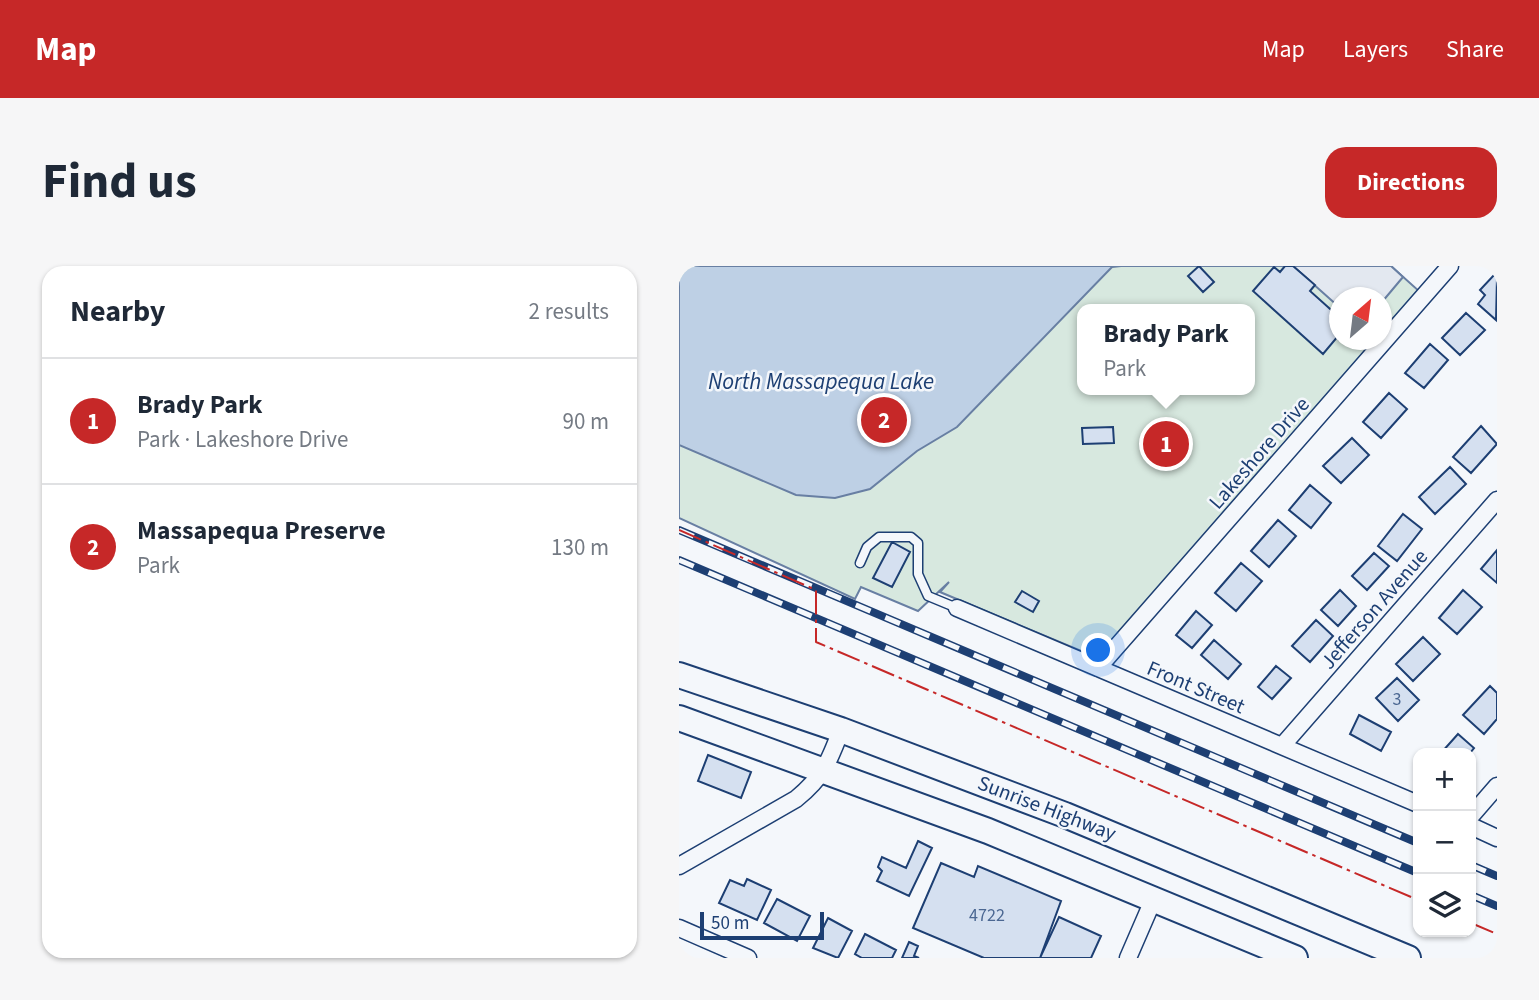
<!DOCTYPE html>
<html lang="en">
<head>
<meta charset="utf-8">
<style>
  :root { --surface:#fff; --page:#f6f6f7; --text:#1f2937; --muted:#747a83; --line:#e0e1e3; --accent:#c62828 }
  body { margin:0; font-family:"Source Sans 3",sans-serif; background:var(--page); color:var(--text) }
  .controls { position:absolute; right:21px; bottom:21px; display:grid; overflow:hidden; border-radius:14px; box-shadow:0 2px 5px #0004 }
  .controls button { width:63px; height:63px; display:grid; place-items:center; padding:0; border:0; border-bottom:2px solid var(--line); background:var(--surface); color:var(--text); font:35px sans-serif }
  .compass { position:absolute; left:650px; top:21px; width:63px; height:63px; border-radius:50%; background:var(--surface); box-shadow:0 2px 5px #0004; rotate:28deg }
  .scale { position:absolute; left:21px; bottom:18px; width:124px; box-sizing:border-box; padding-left:7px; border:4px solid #1d3f73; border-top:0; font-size:19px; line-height:24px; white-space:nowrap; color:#1d3f73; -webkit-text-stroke:5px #f4f7fb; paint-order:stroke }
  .you { position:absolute; left:420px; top:385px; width:24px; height:24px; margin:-18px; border:5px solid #fff; border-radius:50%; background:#1a73e8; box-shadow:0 0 0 10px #1a73e833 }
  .badge { display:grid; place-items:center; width:46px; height:46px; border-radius:50%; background:var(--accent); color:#fff; font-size:23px; font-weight:700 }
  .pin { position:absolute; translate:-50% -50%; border:4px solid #fff; box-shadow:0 2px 7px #0006 }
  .popup { position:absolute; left:398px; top:38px; width:178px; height:91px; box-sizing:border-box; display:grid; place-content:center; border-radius:14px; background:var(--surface); filter:drop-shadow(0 2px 5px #0005); font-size:23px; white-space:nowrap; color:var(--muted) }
  .popup b { font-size:26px; color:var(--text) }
  .popup::after { content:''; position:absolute; left:50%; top:100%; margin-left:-14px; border:14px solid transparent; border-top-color:var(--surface) }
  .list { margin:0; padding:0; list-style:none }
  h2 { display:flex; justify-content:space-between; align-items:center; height:91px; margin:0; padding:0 28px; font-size:30px }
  h2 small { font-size:23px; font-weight:400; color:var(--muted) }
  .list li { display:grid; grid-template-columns:46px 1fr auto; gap:21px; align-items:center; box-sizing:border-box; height:126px; padding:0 28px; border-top:2px solid var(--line) }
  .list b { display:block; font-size:26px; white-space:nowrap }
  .list p { margin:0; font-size:23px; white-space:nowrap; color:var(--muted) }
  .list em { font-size:23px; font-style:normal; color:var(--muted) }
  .icon { flex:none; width:38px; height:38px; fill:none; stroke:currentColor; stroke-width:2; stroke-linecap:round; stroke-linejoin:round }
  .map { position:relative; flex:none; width:818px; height:692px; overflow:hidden; border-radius:21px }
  header { display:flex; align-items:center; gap:42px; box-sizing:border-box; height:98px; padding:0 35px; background:var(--accent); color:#fff }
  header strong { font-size:33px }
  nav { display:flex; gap:38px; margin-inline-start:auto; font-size:24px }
  .intro { display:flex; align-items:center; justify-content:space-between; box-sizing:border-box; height:168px; padding:0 42px }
  h1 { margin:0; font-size:49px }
  .button { padding:18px 32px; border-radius:21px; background:var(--accent); color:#fff; font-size:24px; font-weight:700 }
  main { display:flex; gap:42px; padding:0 42px }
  aside { flex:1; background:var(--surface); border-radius:21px; box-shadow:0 2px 5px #0004 }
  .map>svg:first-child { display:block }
  .green { fill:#d7e8df; stroke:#687fa3; stroke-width:2; fill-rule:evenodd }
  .parking { fill:#e3e8f0; stroke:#687fa3; stroke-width:2 }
  .water { fill:#bed0e5; stroke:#687fa3; stroke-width:2 }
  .building { fill:#d5e0f0; stroke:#1d3f73; stroke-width:2 }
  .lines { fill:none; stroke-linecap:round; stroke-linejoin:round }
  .service-casing { stroke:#1d3f73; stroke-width:11 }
  .minor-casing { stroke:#1d3f73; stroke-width:19 }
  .trunk-casing { stroke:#1d3f73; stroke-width:28 }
  .service { stroke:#f4f7fb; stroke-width:8 }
  .minor { stroke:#f4f7fb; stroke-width:16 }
  .trunk { stroke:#f4f7fb; stroke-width:24 }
  .rail-casing { stroke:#1d3f73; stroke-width:8 }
  .rail { stroke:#f4f7fb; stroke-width:5; stroke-dasharray:16; stroke-linecap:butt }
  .power { stroke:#c62828; stroke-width:2; stroke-dasharray:24 5 3.5 5; stroke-linecap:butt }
  .labels { text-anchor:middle; stroke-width:5; stroke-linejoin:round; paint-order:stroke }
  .number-label { font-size:18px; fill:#4b6792 }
  .street-label { font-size:21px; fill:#1d3f73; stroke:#f4f7fb }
  .water-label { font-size:23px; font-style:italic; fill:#1d3f73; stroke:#f4f7fb }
</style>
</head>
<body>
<header>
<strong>Map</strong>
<nav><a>Map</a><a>Layers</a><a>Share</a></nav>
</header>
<div class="intro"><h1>Find us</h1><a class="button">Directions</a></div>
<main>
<aside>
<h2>Nearby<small>2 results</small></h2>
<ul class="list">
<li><span class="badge">1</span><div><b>Brady Park</b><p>Park · Lakeshore Drive</p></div><em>90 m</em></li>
<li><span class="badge">2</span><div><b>Massapequa Preserve</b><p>Park</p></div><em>130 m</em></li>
</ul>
</aside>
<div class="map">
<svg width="818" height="692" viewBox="0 0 818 692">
  <rect width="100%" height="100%" fill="#f4f7fb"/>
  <path class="green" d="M0 0H712L741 26 703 70 702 32H660V74H699L419 392 261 326 270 316 239 345 182 321 176 333 0 252ZM403 43H571V124H403Z"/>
  <path class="parking" d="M614 0H712L724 11 703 36 702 32H660V41Z"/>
  <path class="water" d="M0 0H442L433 1 278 161 238 185 191 223 156 232 117 229 0 179Z"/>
  <path class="building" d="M520 0 535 16 524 26 509 10Z
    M606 0H614L636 19 631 25 660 51V69L644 88 574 25 595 1 601 6Z
    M815 9 818 11 817 54 799 38 806 29 801 24Z
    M787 47 806 64 781 89 763 72Z
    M751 78 769 94 745 122 726 107Z
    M710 127 728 143 702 172 684 156Z
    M802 160 818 178 792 207 774 191Z
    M434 161 435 177 404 178 403 162Z
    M673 172 690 189 662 217 644 200Z
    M771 201 787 218 756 248 740 231Z
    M631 219 652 237 632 262 610 244Z
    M724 248 743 263 718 295 699 280Z
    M599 254 617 270 590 301 572 285Z
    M213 276 231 286 213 321 194 312Z
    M818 284V317L802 303Z
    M695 287 710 300 688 324 673 310Z
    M562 297 583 315 557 345 536 327Z
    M661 324 677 340 659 360 642 344Z
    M784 324 803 341 778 368 760 352Z
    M343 325 360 335 354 346 336 336Z
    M517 345 533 359 513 382 497 369Z
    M637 354 654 370 631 396 613 380Z
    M744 371 761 388 734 415 717 398Z
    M535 374 562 398 549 413 522 389Z
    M597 400 612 412 593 433 579 421Z
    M718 412 740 434 719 455 697 432Z
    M811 420 818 427V453L805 468 784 449Z
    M680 449 712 466 702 485 671 468Z
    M779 468 795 482 791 487H762Z
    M29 489 72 506 62 532 19 515Z
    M239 575 253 582 230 630 198 615 203 605 199 601 203 591 227 602Z
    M262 597 295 611 299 600 382 635 361 692H305L234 662Z
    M68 613 92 624 78 654 40 637 51 614 65 620Z
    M98 633 131 650 118 675 85 657Z
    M380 651 422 670 412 692H361Z
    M149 652 173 665 159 692 134 682Z
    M186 668 217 684 213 692H183L176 688Z
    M230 676 239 680 235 690 240 692H223Z"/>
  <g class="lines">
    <defs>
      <path id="service" d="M181 297 188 281 200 271H232L239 277V308L249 330 278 342"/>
      <path id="minor" d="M278 342 739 538
        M419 402 771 0
        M603 480 818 234
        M792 550 818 520
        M792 560 818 572
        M0 600 117 533C144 511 150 496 162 464
        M0 662 69 692
        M449 692 475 632"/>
      <path id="trunk" d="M0 409 162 464 386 549 729 692
        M0 452 309 565 616 692"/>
    </defs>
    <use href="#service" class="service-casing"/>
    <use href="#minor" class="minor-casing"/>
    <use href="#trunk" class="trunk-casing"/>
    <use href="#service" class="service"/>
    <use href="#minor" class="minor"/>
    <use href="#trunk" class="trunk"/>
    <defs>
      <path id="rail" d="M0 264 739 577
        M0 294 739 607
        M792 599 818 610
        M792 629 818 640"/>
    </defs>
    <use href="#rail" class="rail-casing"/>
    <use href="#rail" class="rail"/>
    <path class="power" d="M0 264 137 324V376L739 634
      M792 657 818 668"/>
  </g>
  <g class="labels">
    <g class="number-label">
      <text x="718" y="439">3</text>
      <text x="308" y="655">4722</text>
    </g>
    <g class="street-label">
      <text transform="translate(580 187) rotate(-49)" y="7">Lakeshore Drive</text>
      <text transform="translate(695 343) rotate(-49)" y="7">Jefferson Avenue</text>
      <text transform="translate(517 421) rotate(23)" y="7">Front Street</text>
      <text transform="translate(368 542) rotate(21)" y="7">Sunrise Highway</text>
    </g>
    <g class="water-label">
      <text x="142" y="123">North Massapequa Lake</text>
    </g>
  </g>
</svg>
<div class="controls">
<button>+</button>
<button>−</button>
<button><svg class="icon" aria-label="layers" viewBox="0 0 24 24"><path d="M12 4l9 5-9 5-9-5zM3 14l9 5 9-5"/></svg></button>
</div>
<svg class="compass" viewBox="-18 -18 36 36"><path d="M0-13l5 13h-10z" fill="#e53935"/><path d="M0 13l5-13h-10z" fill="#747a83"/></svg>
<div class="scale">50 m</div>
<div class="you"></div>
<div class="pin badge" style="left:487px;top:178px">1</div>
<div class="popup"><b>Brady Park</b>Park</div>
<div class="pin badge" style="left:205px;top:154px">2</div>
</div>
</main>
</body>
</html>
